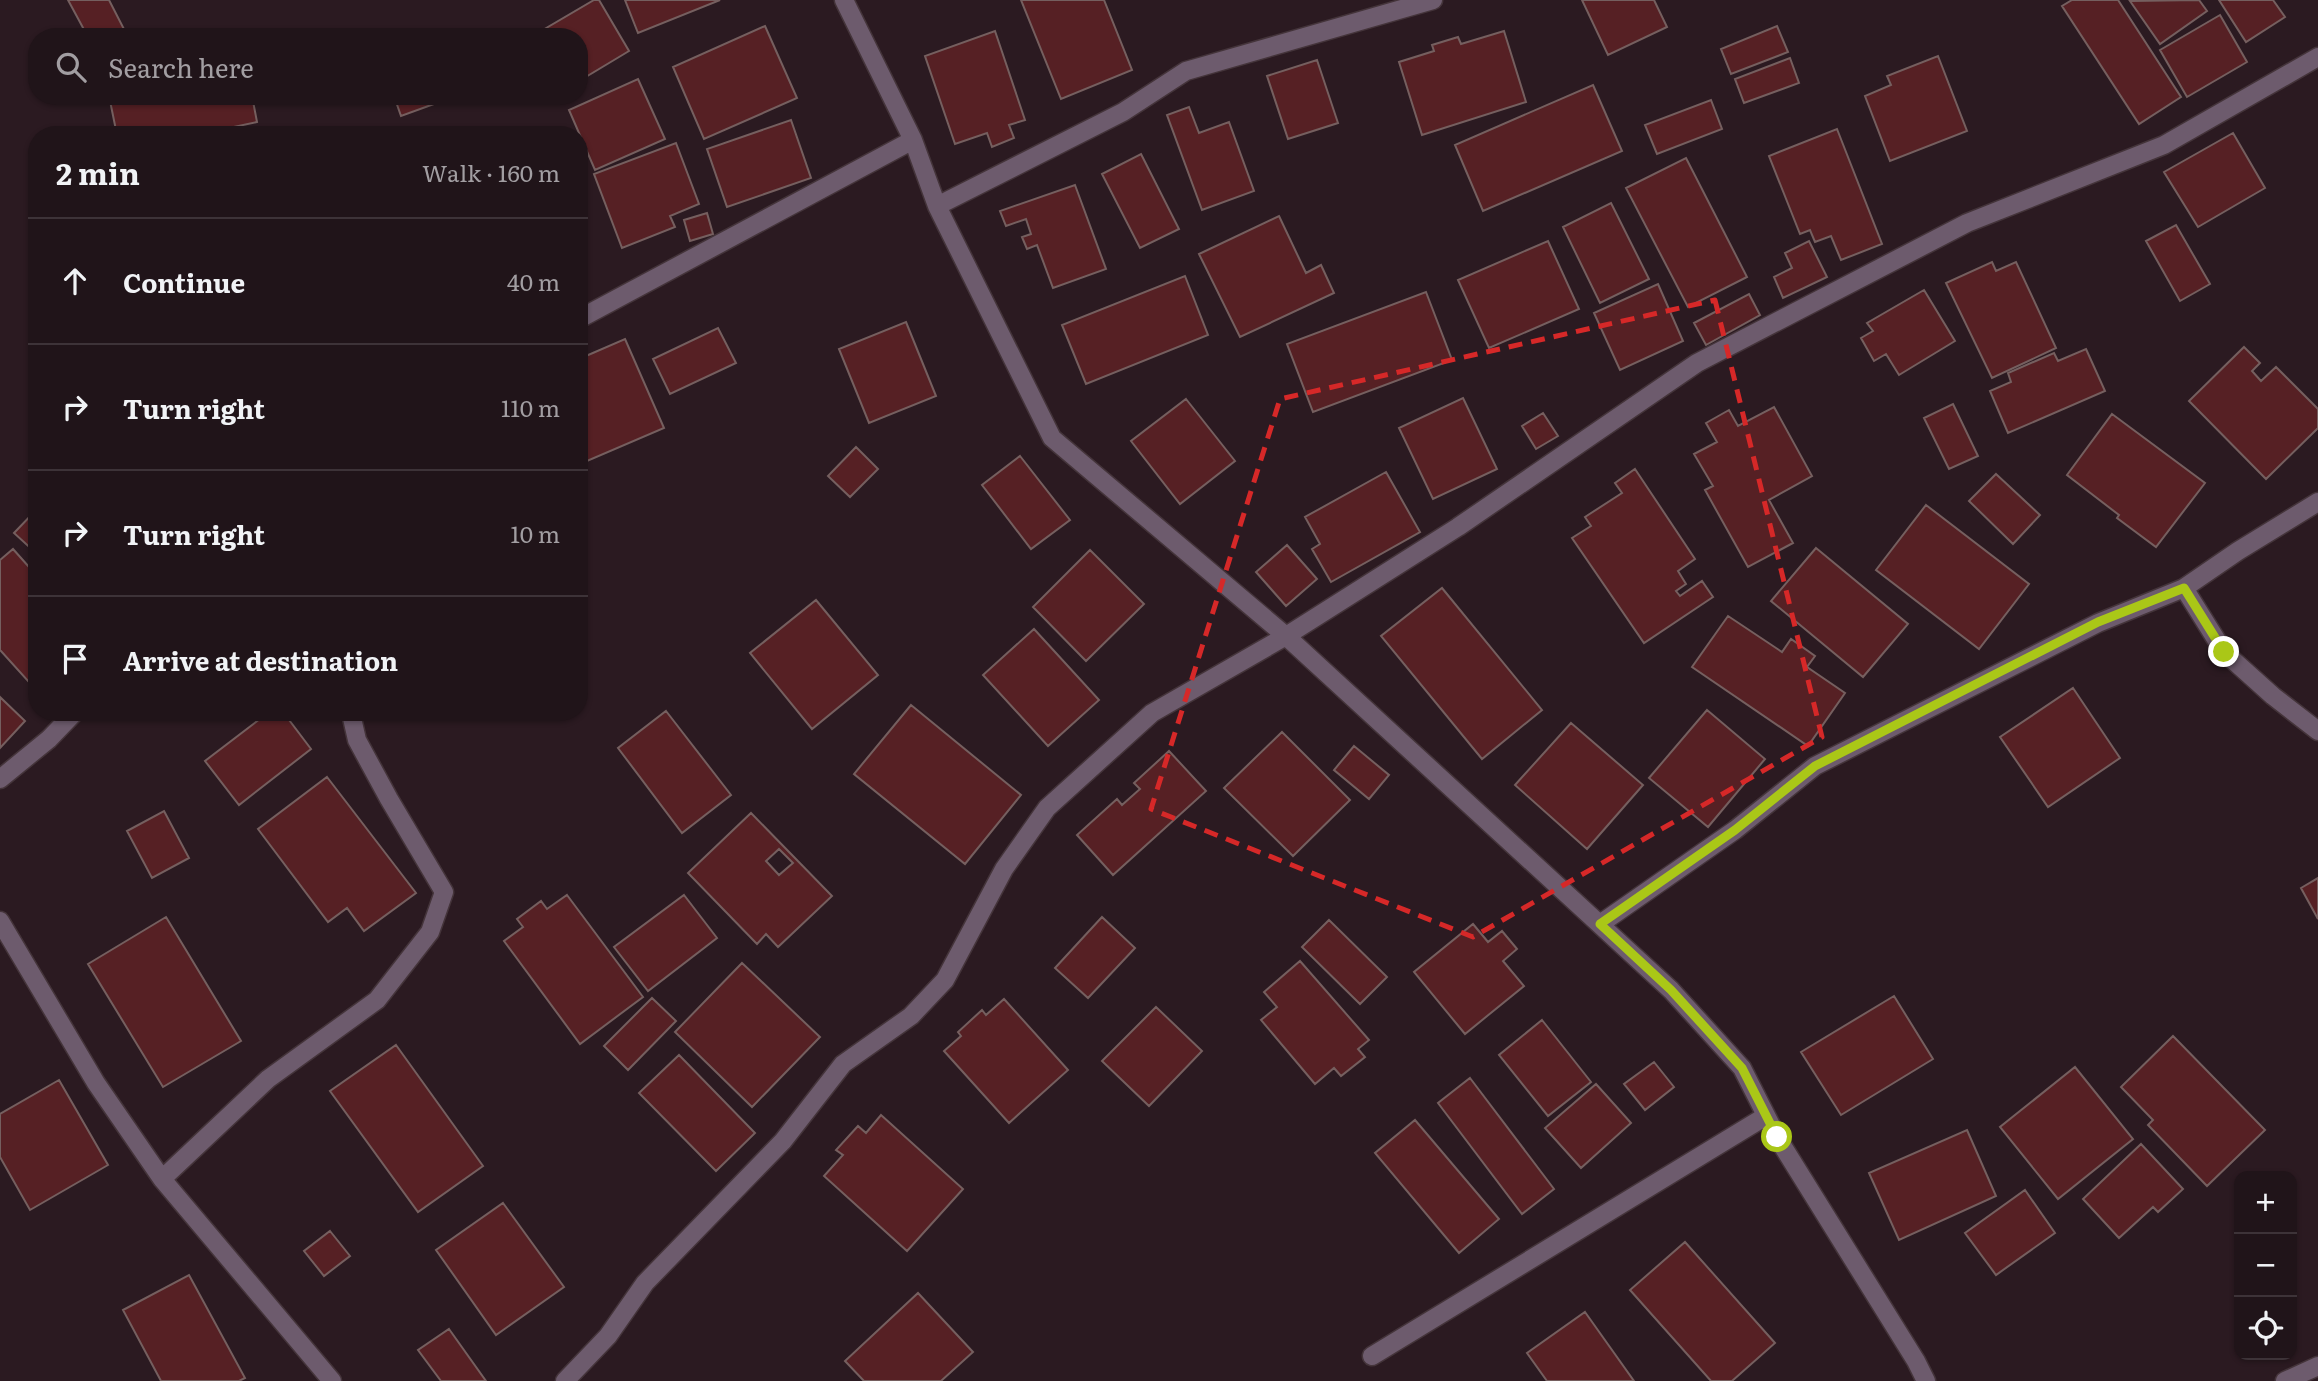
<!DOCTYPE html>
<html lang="en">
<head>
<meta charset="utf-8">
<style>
  :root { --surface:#201419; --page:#2d2126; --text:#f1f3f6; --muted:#a29ea2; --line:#3d3338 }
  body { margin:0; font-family:Literata,serif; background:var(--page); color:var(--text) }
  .controls { position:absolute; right:21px; bottom:21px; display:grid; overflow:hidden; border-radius:14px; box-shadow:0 2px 5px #0004 }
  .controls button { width:63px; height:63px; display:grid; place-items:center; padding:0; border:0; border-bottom:2px solid var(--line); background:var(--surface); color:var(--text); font:35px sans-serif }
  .stop { position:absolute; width:21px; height:21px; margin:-16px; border:5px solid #aac717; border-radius:50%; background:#fff }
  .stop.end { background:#aac717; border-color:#fff; box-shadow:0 2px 7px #0008 }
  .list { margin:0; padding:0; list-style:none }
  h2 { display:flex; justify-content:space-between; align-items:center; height:91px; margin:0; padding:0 28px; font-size:30px }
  h2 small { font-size:23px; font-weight:400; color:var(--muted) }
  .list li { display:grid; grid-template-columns:46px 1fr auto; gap:21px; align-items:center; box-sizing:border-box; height:126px; padding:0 28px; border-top:2px solid var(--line) }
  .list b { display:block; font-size:26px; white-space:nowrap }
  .list em { font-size:23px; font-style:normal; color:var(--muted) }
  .icon { flex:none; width:38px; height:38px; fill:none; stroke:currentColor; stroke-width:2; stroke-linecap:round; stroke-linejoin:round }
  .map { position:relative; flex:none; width:2318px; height:1381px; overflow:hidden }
  .search { position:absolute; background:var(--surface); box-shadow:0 2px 5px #0004; left:28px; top:28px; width:560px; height:77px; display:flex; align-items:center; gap:18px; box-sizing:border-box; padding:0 24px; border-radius:28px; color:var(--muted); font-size:26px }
  .panel { position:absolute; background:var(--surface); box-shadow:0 2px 5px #0004; left:28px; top:126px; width:560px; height:595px; border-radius:28px }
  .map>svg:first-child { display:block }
  .building { fill:#562024; stroke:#755f5f; stroke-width:2; fill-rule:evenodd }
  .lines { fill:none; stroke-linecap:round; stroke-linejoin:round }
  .street-casing { stroke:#44343a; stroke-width:21 }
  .street { stroke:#6d5b6d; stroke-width:18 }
  .route { stroke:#aac717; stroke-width:9 }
  .marked { fill:none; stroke:#d62828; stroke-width:5; stroke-dasharray:14 9; stroke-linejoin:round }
</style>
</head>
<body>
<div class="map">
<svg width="2318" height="1381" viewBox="0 0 2318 1381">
  <rect width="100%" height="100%" fill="#2b1a21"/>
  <path class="building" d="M68 0H109L128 37H88Z
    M594 0H599L629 51 579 81V37H531Z
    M625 0H720L638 33Z
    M1021 0H1104L1132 70 1061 99Z
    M1582 0H1654L1667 27 1608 55Z
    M2072 0H2118L2181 97 2139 124 2062 6Z
    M2199 0 2207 11 2160 44 2130 1Z
    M2219 0H2273L2285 17 2246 42Z
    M2220 15 2247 62 2187 97 2160 50Z
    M765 26 797 98 704 139 673 67Z
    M1777 26 1788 52 1731 74 1721 49Z
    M995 31 1025 120 1009 125 1014 138 992 147 987 133 955 144 925 56Z
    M1504 31 1526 102 1422 135 1399 62 1434 51 1432 45 1458 37 1461 44Z
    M1938 56 1967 131 1890 161 1865 96 1891 85 1887 76Z
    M1790 58 1799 83 1744 103 1735 79Z
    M1317 60 1338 123 1288 139 1267 76Z
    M638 79 665 139 595 170 569 110Z
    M1593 85 1622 151 1483 211 1455 145Z
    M109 96H252L257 122 196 135H117Z
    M394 96H456L401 116Z
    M1711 100 1722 129 1657 154 1645 125Z
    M1189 107 1199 133 1229 122 1254 191 1202 210 1167 115Z
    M791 120 811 178 727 207 707 149Z
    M1837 129 1882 244 1841 260 1831 236 1815 242 1810 230 1800 234 1769 156Z
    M2233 133 2265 188 2198 227 2164 172Z
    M676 143 699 204 670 216 675 227 622 248 594 174Z
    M1141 154 1179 229 1140 248 1102 174Z
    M1686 158 1747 277 1688 307 1626 188Z
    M1075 185 1106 269 1053 288 1037 245 1027 249 1022 237 1031 234 1026 219 1006 226 1000 211Z
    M1611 203 1649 279 1600 303 1563 227Z
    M707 213 713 234 690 241 684 220Z
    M1279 216 1306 273 1321 265 1334 293 1240 337 1199 254Z
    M2176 225 2210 284 2180 301 2146 241Z
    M1548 241 1579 309 1489 348 1458 280Z
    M1809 241 1827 277 1783 298 1774 277 1792 268 1785 253Z
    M1992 262 1996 271 2016 262 2056 348 1992 378 1946 283Z
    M1185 276 1208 335 1086 384 1062 325Z
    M1658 284 1683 341 1620 370 1594 313Z
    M1924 290 1955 341 1899 375 1886 354 1874 361 1861 338 1873 331 1867 323Z
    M1426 292 1452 360 1313 412 1287 344Z
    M1749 294 1760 315 1706 345 1694 323Z
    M906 322 936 396 869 423 839 349Z
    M718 328 736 363 670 394 653 359Z
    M625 339 664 428 580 464 579 359Z
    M2244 347 2260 363 2252 371 2261 381 2276 367 2318 409V428L2266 479 2189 401Z
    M2086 349 2105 391 2008 433 1990 391 2011 382 2008 373 2054 353 2058 361Z
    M1463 398 1497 469 1433 499 1399 428Z
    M1186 399 1235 461 1180 504 1131 441Z
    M1953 404 1978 456 1949 469 1924 418Z
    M1774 407 1812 476 1769 500 1793 543 1748 567 1705 490 1713 486 1694 454 1717 442 1706 423 1729 410 1738 426Z
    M1543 413 1558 436 1536 449 1522 426Z
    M2112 414 2205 483 2156 547 2117 518 2119 515 2067 475Z
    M856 447 878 469 850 497 828 476Z
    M1020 456 1070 520 1031 549 982 485Z
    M1635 469 1695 559 1678 571 1686 584 1676 591 1680 596 1702 581 1713 597 1644 643 1572 538 1591 526 1585 517 1622 493 1615 483Z
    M1386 472 1420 532 1331 582 1312 549 1320 544 1305 517Z
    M1996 474 2040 515 2013 544 1969 501Z
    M1926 505 2029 584 1979 649 1876 570Z
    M37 509V554L14 533Z
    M1287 545 1317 579 1286 606 1256 572Z
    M1816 548 1908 624 1863 677 1771 601Z
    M13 549 37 576V691L0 650V560Z
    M1090 550 1144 604 1086 661 1033 607Z
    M1442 588 1542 710 1482 759 1381 636Z
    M816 600 878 675 812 729 750 653Z
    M1728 616 1782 652 1791 639 1815 656 1807 667 1845 693 1808 746 1692 667Z
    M1034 629 1099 700 1048 746 983 675Z
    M2073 688 2120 758 2048 807 2000 737Z
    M0 697 25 721 0 748Z
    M911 705 1021 795 965 864 854 774Z
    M1707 710 1765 759 1708 827 1649 778Z
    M666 711 731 795 682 833 618 748Z
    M269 712H283L311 749 239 805 205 761Z
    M1571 723 1643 785 1587 849 1515 785Z
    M1282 732 1350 800 1293 856 1224 788Z
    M1354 746 1389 775 1369 799 1334 770Z
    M1169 751 1206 791 1113 875 1077 835 1117 799 1122 805 1140 789 1134 783Z
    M327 777 416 893 364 931 347 908 328 922 258 829Z
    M164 811 189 858 152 878 127 831Z
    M751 813 832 896 778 947 766 934 757 944 688 873ZM779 849 793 863 779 875 766 861Z
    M2318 878V919L2301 888Z
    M567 895 643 997 580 1044 504 941 523 927 517 919 541 901 547 909Z
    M684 895 717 938 648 991 614 947Z
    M166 917 241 1041 163 1087 88 964Z
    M1102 917 1135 948 1088 998 1055 968Z
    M1329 920 1387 977 1360 1004 1302 947Z
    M1473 924 1488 942 1502 931 1517 949 1503 961 1524 986 1465 1034 1414 972Z
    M1300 961 1369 1040 1358 1049 1365 1057 1341 1076 1334 1068 1315 1084 1261 1020 1277 1007 1264 992Z
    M742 963 820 1037 752 1107 675 1032Z
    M1894 996 1933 1059 1841 1115 1801 1052Z
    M652 998 676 1021 628 1070 604 1046Z
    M1004 999 1068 1070 1009 1123 944 1051 961 1036 958 1032 982 1010 986 1015Z
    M1156 1007 1202 1051 1149 1106 1102 1061Z
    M1542 1020 1591 1082 1548 1116 1499 1055Z
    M2173 1036 2265 1130 2207 1186 2148 1125 2153 1120 2121 1087Z
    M396 1045 483 1166 418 1212 330 1091Z
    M679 1055 755 1133 716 1171 639 1093Z
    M1654 1062 1674 1087 1645 1110 1624 1084Z
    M2075 1067 2133 1139 2058 1199 2000 1127Z
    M1470 1078 1554 1189 1522 1214 1438 1103Z
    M59 1080 108 1165 30 1210 0 1157V1114Z
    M1596 1084 1631 1123 1581 1168 1545 1128Z
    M881 1115 963 1189 907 1251 824 1176 843 1155 836 1150 858 1126 866 1133Z
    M1415 1120 1499 1219 1459 1253 1375 1153Z
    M1967 1130 1996 1196 1899 1240 1869 1173Z
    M2141 1144 2183 1189 2158 1212 2153 1207 2119 1238 2083 1199Z
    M2025 1190 2055 1233 1996 1275 1965 1233Z
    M503 1203 564 1287 496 1335 436 1250Z
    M330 1231 350 1256 324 1276 304 1251Z
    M1685 1242 1775 1343 1732 1381H1711L1630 1290Z
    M189 1275 245 1378 239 1381H161L123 1310Z
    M918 1293 973 1352 941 1381H864L845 1361Z
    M1585 1312 1634 1381H1547L1527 1353Z
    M449 1329 486 1381H441L418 1350Z"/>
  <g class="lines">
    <defs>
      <path id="street" d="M844 0 913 140 937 206 1052 438 1286 636 1671 990 1742 1068 1777 1137 1916 1361 1926 1381
        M937 206 1123 112 1186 71 1433 0
        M579 319 913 140
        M2184 588 2238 551 2318 502
        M0 779 49 739 75 712
        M0 921 96 1083 162 1179 332 1381
        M1600 924 1735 830 1815 766 2098 623 2184 588 2224 652 2273 696 2318 731
        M162 1179 268 1079 377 1000 430 932 444 892 389 799 357 740 352 718
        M1372 1356 1766 1116
        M565 1381 608 1336 645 1283 783 1141 843 1064 911 1016 945 980 1004 869 1047 808 1152 713 1286 636 1458 527 1697 363 1967 223 2164 145 2318 57
        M2285 1381 2318 1366"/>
    </defs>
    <use href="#street" class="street-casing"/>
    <use href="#street" class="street"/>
  </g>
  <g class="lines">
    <path class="route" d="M1777 1137 1742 1068 1671 990 1600 924 1735 830 1815 766 2098 622 2184 588 2224 652"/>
  </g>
  <path class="marked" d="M1715 300 1822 737 1473 937 1151 809 1280 399Z"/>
</svg>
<div class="controls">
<button>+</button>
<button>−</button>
<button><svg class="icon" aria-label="locate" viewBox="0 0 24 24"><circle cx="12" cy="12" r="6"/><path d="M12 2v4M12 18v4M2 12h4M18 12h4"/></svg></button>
</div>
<div class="stop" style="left:1777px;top:1137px"></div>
<div class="stop end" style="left:2224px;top:652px"></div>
<div class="search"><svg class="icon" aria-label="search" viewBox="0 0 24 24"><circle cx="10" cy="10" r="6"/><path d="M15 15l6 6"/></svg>Search here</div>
<section class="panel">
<h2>2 min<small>Walk · 160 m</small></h2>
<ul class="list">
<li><svg class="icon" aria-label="ahead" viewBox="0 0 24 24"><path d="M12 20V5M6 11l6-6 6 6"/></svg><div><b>Continue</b></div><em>40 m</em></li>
<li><svg class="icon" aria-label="right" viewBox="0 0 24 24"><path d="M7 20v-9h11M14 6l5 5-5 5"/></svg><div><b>Turn right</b></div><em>110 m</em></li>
<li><svg class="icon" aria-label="right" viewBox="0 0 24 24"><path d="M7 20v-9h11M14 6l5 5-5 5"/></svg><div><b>Turn right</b></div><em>10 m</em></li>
<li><svg class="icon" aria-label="arrive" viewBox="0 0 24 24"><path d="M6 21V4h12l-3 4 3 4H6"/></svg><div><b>Arrive at destination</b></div></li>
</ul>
</section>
</div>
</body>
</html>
